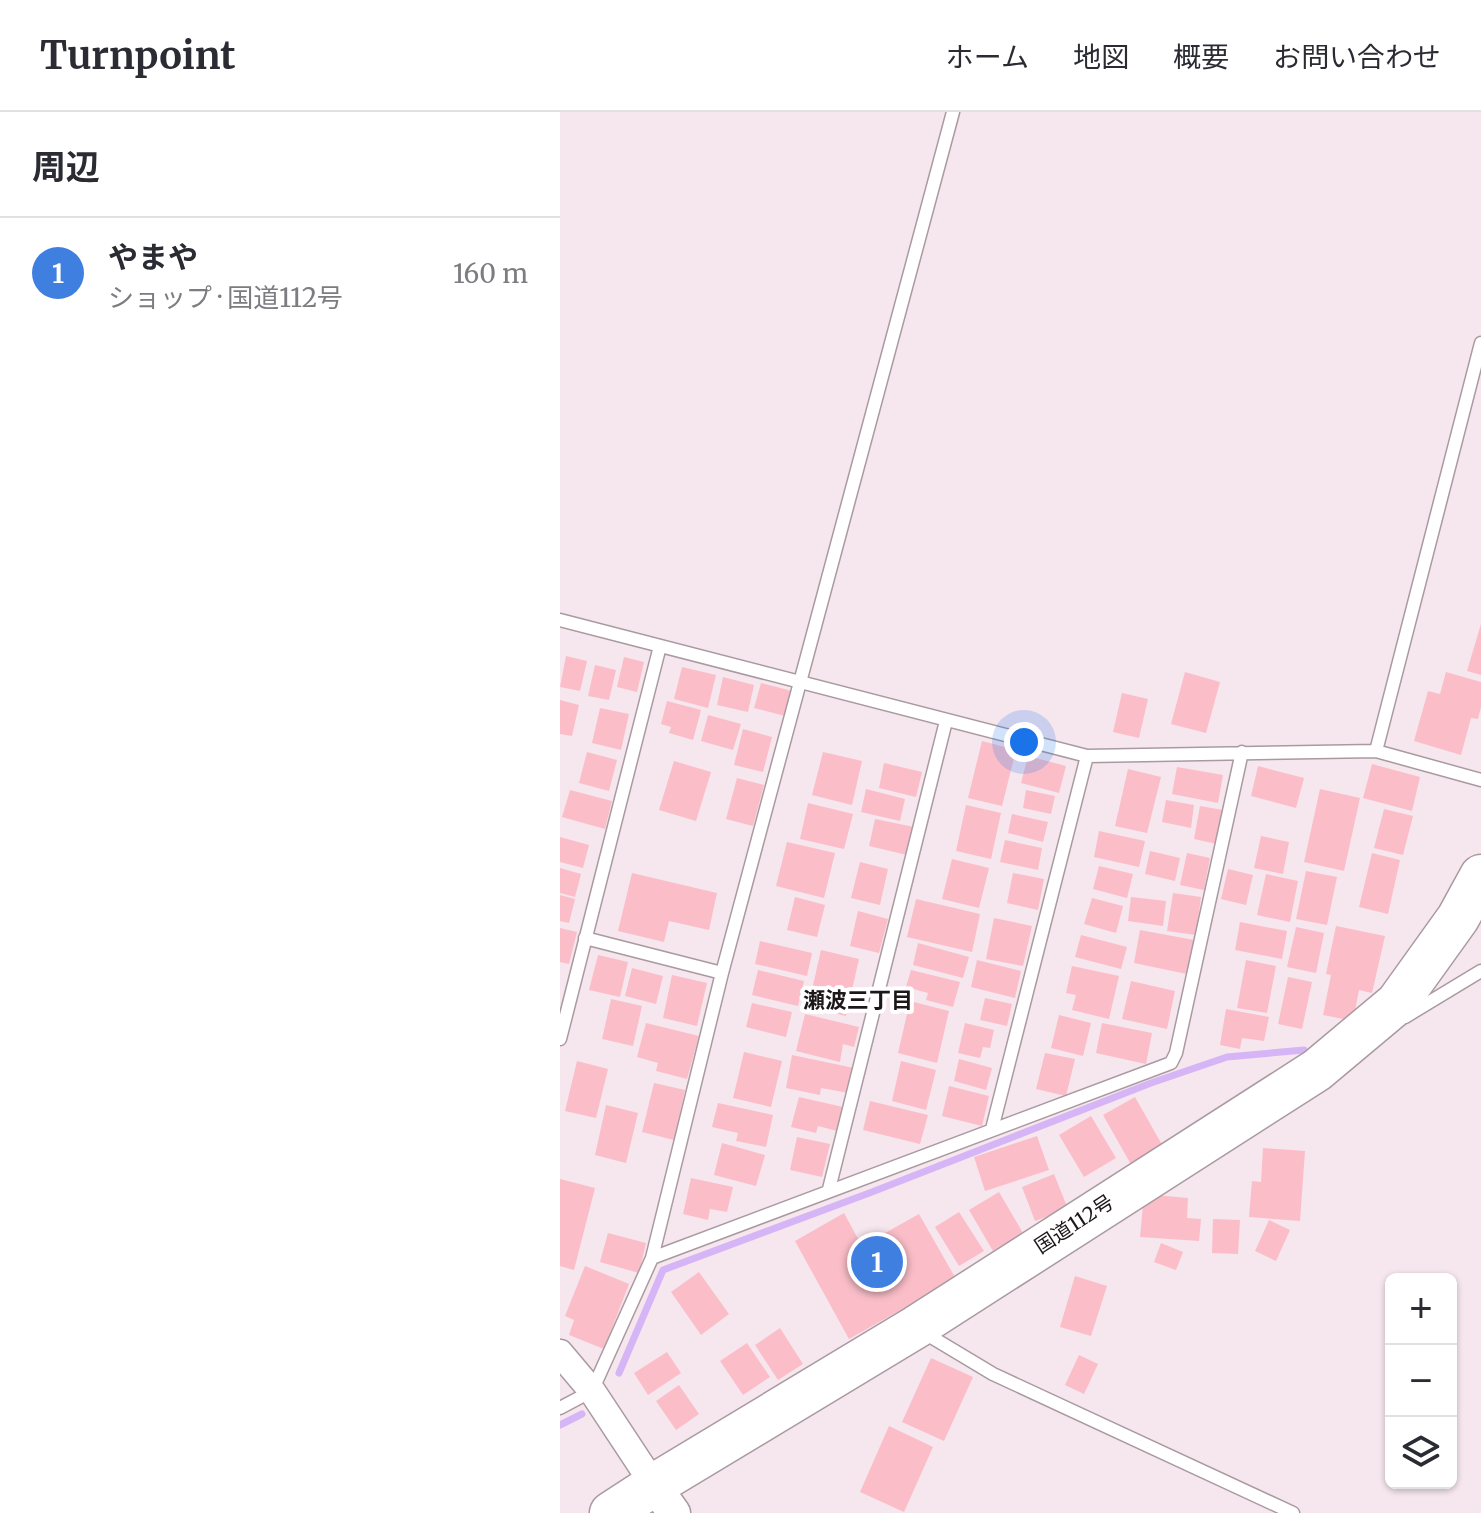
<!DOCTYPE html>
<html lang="ja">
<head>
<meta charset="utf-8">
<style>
  :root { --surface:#fff; --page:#f7f7f7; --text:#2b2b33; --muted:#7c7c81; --line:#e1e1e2; --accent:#7c3aed }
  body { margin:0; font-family:Merriweather,"Noto Sans JP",serif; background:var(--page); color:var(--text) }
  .controls { position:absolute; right:24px; bottom:24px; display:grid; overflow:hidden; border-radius:12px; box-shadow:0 2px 6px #0004 }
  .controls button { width:72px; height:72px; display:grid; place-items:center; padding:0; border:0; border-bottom:2px solid var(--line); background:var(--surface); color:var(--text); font:40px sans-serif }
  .you { position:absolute; left:464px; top:630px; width:28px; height:28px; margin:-20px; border:6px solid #fff; border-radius:50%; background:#1a73e8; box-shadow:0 0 0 12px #1a73e833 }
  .badge { display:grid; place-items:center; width:52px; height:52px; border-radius:50%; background:var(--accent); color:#fff; font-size:26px; font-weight:700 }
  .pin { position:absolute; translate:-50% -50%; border:4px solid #fff; box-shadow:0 2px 8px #0006 }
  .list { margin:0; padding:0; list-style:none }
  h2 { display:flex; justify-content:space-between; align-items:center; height:104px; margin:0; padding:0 32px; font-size:34px }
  h2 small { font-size:26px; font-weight:400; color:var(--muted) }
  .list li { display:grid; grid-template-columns:52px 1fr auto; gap:24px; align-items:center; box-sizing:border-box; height:112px; padding:0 32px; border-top:2px solid var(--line) }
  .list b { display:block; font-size:30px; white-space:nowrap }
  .list p { margin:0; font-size:26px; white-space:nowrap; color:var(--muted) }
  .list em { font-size:26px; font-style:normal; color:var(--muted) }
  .icon { flex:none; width:44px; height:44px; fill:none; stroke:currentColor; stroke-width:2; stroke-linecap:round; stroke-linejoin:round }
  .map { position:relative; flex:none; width:921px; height:1401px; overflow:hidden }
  header { display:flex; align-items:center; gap:48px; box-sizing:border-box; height:112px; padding:0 40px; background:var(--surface); border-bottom:2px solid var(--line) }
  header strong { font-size:38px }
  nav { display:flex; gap:44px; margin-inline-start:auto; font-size:28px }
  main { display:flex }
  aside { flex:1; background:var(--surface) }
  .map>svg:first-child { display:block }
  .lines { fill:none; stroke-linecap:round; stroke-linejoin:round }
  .stream { stroke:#d5b5f5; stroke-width:7 }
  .building { fill:#fbbec9 }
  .service-casing { stroke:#a99aa1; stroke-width:15 }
  .minor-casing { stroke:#a99aa1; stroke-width:29 }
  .tertiary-casing { stroke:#a99aa1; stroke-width:35 }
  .trunk-casing { stroke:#a99aa1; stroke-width:45 }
  .service { stroke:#fff; stroke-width:12 }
  .minor { stroke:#fff; stroke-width:26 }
  .tertiary { stroke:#fff; stroke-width:32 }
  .trunk { stroke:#fff; stroke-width:42 }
  .labels { text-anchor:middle; stroke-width:8; stroke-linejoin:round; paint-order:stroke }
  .street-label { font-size:20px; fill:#1d171a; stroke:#fff }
  .neighbourhood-label { font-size:22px; font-weight:bold; fill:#1d171a; stroke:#fff }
</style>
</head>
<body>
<header>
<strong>Turnpoint</strong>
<nav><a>ホーム</a><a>地図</a><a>概要</a><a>お問い合わせ</a></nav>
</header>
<main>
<aside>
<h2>周辺<small></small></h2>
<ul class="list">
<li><span class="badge" style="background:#3f7fe0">1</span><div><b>やまや</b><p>ショップ · 国道112号</p></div><em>160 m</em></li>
</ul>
</aside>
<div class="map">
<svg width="921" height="1401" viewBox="0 0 921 1401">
  <rect width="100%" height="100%" fill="#f6e6ee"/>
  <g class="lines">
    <path class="stream" d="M59 1261 103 1158 312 1080 591 971 667 945 744 938
      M0 1313 22 1302"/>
  </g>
  <path class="building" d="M921 512V563L907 559Z
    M6 544 27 549 20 579 0 575Z
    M64 545 84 550 77 580 57 575Z
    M35 553 56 558 49 588 28 584Z
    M122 555 156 563 148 596 114 587Z
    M625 560 660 570 646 621 611 612Z
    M886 560 921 570V595L918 607 911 606 901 643 854 629 868 579 880 582Z
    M163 565 194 573 188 600 157 593Z
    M201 571 232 579 225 604 194 596Z
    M562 581 588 587 579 626 553 620Z
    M0 588 19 593 12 624 0 622Z
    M107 589 141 598 133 628 109 621 111 615 101 612Z
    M40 596 69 602 61 638 32 631Z
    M148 603 181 612 173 638 141 629Z
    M183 617 212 625 203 660 174 653Z
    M422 629 456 638 442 694 408 686Z
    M27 640 57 648 49 679 19 671Z
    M263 640 302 649 292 693 252 683Z
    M468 644 506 654 499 681 461 671Z
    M114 649 151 660 136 709 99 698Z
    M324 651 362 660 356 685 319 676Z
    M812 652 860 665 852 699 803 686Z
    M698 654 744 666 736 696 691 684Z
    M617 655 663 663 658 691 612 682Z
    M568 657 601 665 587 721 555 714Z
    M177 666 204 673 193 714 166 707Z
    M306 677 345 687 340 709 301 700Z
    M760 677 800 686 784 759 744 750Z
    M10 678 52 689 45 717 2 705Z
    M466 678 495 684 491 702 463 696Z
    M606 688 634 693 631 716 602 710Z
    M248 691 293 702 284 737 240 727Z
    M406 693 441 701 431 747 396 739Z
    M640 694 663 698 657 732 634 727Z
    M824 697 853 704 843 743 814 736Z
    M452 702 488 710 483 730 448 721Z
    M315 707 354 715 347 743 309 734Z
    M539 719 585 729 579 755 534 745Z
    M701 724 729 730 723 762 694 756Z
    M0 725 29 733 23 756 0 750Z
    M445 728 482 736 478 758 440 750Z
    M227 730 275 741 264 786 216 774Z
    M590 739 620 746 615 769 585 762Z
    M627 741 650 746 644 778 620 773Z
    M812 741 840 748 828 802 799 795Z
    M392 747 429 756 419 796 382 787Z
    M300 750 328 757 320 793 291 786Z
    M539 754 573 762 567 786 533 777Z
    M0 756 21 762 15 785 0 781Z
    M668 757 693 763 686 793 661 787Z
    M746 759 777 765 767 813 736 807Z
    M72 761 157 781 149 818 109 809 104 830 58 819Z
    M453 761 484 767 478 798 447 791Z
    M706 762 738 769 730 810 697 803Z
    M613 781 641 785 636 823 607 819Z
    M0 783 15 787 9 811 0 809Z
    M235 785 265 793 257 825 227 818Z
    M571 785 606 789 603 814 568 809Z
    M532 786 563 794 556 821 524 812Z
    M356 787 420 802 412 840 347 825Z
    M298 799 328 807 319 841 290 834Z
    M434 806 472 814 463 854 426 847Z
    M680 810 727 819 722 847 675 838Z
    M776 814 825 824 812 881 799 878 793 909 763 903 771 863 766 862Z
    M736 815 764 821 756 861 727 855Z
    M0 816 17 820 9 852 0 850Z
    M580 818 634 828 627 862 574 851Z
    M521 823 567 835 561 857 515 845Z
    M200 829 252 841 247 864 195 852Z
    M358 831 409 845 403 866 353 853Z
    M261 838 299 847 286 904 248 895Z
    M38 843 68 850 60 885 29 878Z
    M417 848 461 859 455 886 411 875Z
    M686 848 716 854 707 901 677 896Z
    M512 854 559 864 549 907 512 898 516 883 506 881Z
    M72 856 103 864 96 892 65 884Z
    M198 858 244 869 238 894 192 883Z
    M351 858 400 870 393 895 366 888 368 881 346 875Z
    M112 863 147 871 137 914 103 906Z
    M728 865 752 870 742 917 718 912Z
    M571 869 615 879 607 917 562 907Z
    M425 886 452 892 447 914 420 908Z
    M51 887 82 894 73 934 42 927Z
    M350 889 389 899 377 951 338 941Z
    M192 891 232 900 226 925 186 915Z
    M666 897 709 905 704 929 682 926 680 937 660 933Z
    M245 902 299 915 294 935 283 932 280 950 236 939Z
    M499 903 531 911 523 944 491 936Z
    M86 911 139 924 127 967 96 959 98 951 77 945Z
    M405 911 434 918 430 936 423 935 420 946 398 941Z
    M542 911 592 921 586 952 536 941Z
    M184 940 222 949 211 995 173 986Z
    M485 941 515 947 506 984 476 977Z
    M232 943 294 956 289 981 261 976 260 983 226 976Z
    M399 947 432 956 426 978 394 969Z
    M17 949 48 957 36 1006 5 999Z
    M341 949 376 958 366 998 332 989Z
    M94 971 125 978 114 1028 82 1020Z
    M389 974 429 984 422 1014 382 1004Z
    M239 985 283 995 277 1019 258 1014 256 1021 231 1015Z
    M575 985 605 1038 573 1056 543 1003Z
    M310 989 368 1003 360 1032 303 1018Z
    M158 991 213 1003 206 1035 176 1029 178 1021 152 1015Z
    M46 993 78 1001 66 1051 35 1043Z
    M531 1004 556 1046 524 1065 499 1023Z
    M477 1024 489 1058 425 1079 414 1045Z
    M237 1025 270 1032 262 1065 230 1058Z
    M162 1031 205 1043 196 1074 154 1063Z
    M703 1036 745 1039 740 1109 689 1105 692 1069 701 1070Z
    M494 1062 508 1097 475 1109 462 1075Z
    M131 1066 173 1075 167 1100 150 1097 148 1108 123 1102Z
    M0 1067 35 1076 14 1158 0 1154Z
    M439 1080 463 1121 433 1139 409 1098Z
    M584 1082 628 1086 627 1106 641 1107 639 1129 580 1125Z
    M399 1100 424 1139 399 1154 375 1115Z
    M284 1101 302 1134 359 1102 396 1167 289 1227 235 1129Z
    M653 1107 680 1108 678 1142 652 1141Z
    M709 1108 730 1118 716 1149 695 1139Z
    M48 1121 86 1131 79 1161 40 1150Z
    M601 1131 623 1140 616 1158 594 1150Z
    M25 1154 69 1172 44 1237 9 1223 14 1208 5 1204Z
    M139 1160 169 1202 141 1223 111 1180Z
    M515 1164 547 1174 531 1224 500 1215Z
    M220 1216 243 1252 218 1268 195 1233Z
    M187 1231 210 1265 183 1283 160 1249Z
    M107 1240 121 1261 88 1283 74 1261Z
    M519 1243 538 1252 524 1282 505 1273Z
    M371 1246 413 1265 384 1329 342 1310Z
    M119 1273 139 1302 116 1318 96 1289Z
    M329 1314 373 1335 344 1400 300 1380Z"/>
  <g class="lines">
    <defs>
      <path id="service" d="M0 508 527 644 816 639 921 231
        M816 639 921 668
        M25 826 162 861
        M845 905 921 859
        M0 927 100 534
        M432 1017 527 644
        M269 1077 386 609
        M92 1146 611 951 616 941 682 640
        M363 1220 433 1262 733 1401
        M0 1296 32 1279 92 1146 162 861 393 0"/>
      <path id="minor" d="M0 1241 32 1279 94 1373"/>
      <path id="tertiary" d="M94 1373 114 1401"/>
      <path id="trunk" d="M51 1401 94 1373 356 1215 757 958 837 891 898 806 921 764"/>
    </defs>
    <use href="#service" class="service-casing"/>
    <use href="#minor" class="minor-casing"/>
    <use href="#tertiary" class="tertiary-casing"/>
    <use href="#trunk" class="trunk-casing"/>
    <use href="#service" class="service"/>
    <use href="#minor" class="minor"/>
    <use href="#tertiary" class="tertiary"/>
    <use href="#trunk" class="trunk"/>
  </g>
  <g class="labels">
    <g class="street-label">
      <text transform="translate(514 1112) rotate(-33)" y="7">国道112号</text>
    </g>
    <g class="neighbourhood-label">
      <text x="298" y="896">瀬波三丁目</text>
    </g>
  </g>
</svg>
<div class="controls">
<button>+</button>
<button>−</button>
<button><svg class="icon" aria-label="layers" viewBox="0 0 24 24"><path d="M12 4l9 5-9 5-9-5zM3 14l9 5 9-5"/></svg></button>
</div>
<div class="you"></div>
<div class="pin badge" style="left:317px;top:1150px;background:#3f7fe0">1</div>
</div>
</main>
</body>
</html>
